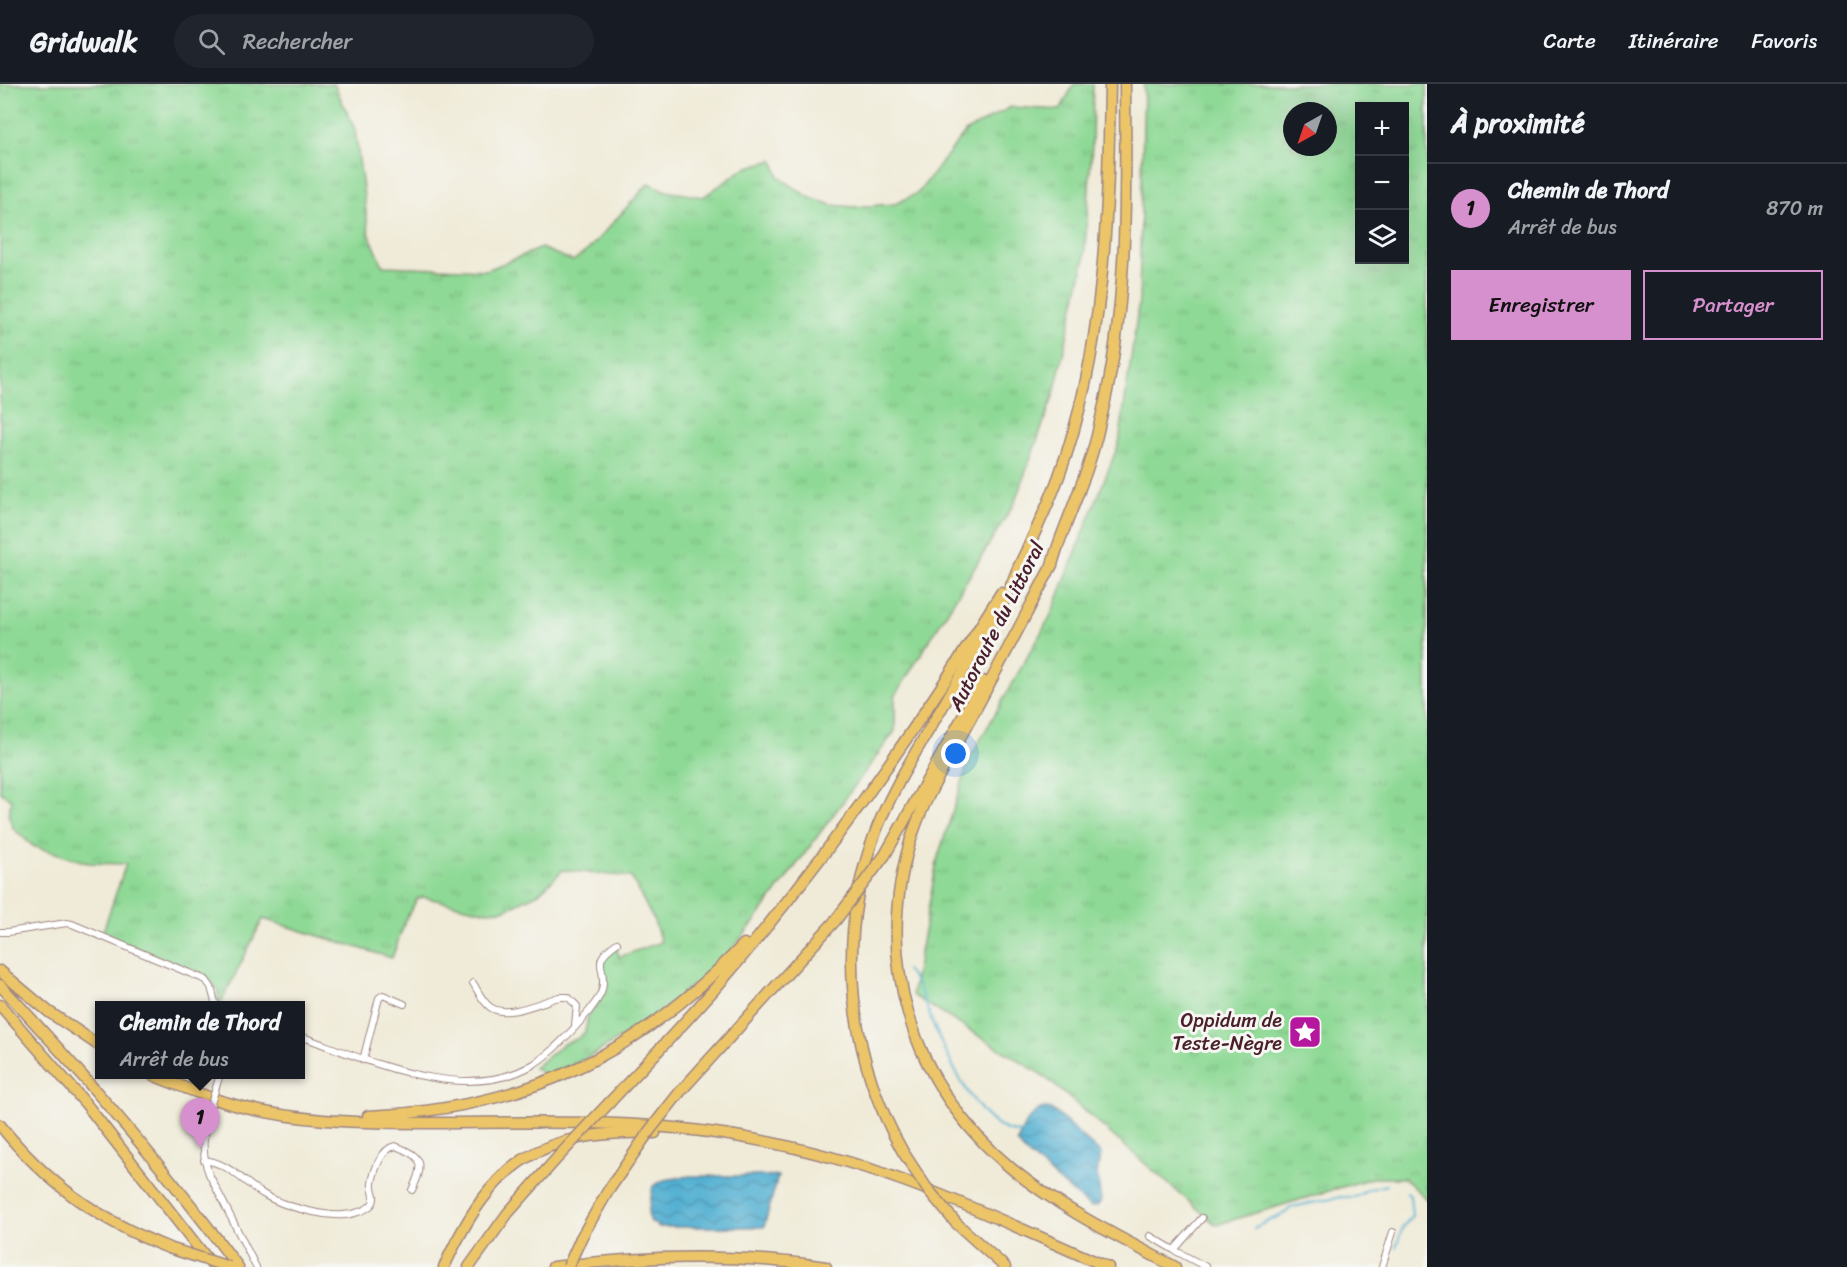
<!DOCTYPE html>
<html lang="fr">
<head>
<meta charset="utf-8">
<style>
  :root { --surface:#171b24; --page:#20242c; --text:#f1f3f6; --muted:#9ea1a6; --line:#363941; --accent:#d690ce }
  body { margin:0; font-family:Sriracha,sans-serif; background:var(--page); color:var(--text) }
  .controls { position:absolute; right:18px; top:18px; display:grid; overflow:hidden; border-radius:0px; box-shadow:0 6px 24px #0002 }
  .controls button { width:54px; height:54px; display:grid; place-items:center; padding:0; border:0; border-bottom:2px solid var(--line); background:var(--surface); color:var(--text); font:30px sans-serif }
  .compass { position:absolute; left:1283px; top:18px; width:54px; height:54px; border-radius:50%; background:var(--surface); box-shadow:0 6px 24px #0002; rotate:220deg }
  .you { position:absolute; left:956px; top:670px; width:21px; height:21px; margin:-15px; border:4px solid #fff; border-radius:50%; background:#1a73e8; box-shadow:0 0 0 9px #1a73e833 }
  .badge { display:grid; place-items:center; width:39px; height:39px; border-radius:50%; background:var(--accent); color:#111; font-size:20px; font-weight:700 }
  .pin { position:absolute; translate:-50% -50px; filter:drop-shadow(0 2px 3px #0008) }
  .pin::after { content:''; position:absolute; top:32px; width:21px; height:18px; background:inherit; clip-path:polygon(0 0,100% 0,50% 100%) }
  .popup { position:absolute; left:95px; top:917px; width:210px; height:78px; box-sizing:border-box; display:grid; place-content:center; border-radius:0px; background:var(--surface); filter:drop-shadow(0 2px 4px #0005); font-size:20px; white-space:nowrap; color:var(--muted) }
  .popup b { font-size:22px; color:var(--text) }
  .popup::after { content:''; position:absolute; left:50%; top:100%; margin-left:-12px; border:12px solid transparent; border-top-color:var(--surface) }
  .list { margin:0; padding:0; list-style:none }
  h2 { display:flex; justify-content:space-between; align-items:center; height:78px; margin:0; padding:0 24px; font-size:26px }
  h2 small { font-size:20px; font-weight:400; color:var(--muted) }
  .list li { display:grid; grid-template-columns:39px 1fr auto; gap:18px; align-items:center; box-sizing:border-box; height:90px; padding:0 24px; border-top:2px solid var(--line) }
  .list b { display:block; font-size:22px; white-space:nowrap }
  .list p { margin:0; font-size:20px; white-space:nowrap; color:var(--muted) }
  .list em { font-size:20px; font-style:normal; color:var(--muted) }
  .actions { display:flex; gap:12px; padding:18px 24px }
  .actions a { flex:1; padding:14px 0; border:2px solid var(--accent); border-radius:0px; text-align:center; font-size:21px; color:var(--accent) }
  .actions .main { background:var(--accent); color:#111 }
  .icon { flex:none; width:33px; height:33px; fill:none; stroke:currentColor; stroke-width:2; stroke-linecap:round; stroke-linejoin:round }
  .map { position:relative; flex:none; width:1427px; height:1183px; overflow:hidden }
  header { display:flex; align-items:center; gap:36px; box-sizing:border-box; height:84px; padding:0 30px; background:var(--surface); border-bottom:2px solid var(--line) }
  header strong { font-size:28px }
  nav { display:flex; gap:33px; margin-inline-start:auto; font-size:21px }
  .search { width:420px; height:54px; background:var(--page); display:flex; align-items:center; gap:15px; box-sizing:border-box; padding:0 21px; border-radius:33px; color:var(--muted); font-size:22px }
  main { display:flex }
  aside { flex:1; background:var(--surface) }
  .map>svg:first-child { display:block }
  .grass { fill:url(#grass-tufts); stroke:#6c7c60; stroke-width:1.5; fill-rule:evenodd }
  .water { fill:url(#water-waves); stroke:#4e687e; stroke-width:1.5 }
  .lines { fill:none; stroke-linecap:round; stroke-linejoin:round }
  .stream { stroke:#53b0d2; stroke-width:2 }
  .street-casing { stroke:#9d8582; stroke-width:8 }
  .highway-casing { stroke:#9d8582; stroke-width:13 }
  .street { stroke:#fff; stroke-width:6 }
  .highway { stroke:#ecc569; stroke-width:10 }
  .street-bridge-casing { stroke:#9d8582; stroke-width:8; stroke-linecap:butt }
  .highway-bridge-casing { stroke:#9d8582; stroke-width:13; stroke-linecap:butt }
  .street-bridge { stroke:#fff; stroke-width:6 }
  .highway-bridge { stroke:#ecc569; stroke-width:10 }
  .labels { text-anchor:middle; stroke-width:6; stroke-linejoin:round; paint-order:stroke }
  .street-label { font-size:20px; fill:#4a1f2b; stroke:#f6f6f2 }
  .poi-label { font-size:20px; fill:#4a1f2b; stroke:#f6f6f2; text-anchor:end }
</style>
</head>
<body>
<header>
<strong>Gridwalk</strong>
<div class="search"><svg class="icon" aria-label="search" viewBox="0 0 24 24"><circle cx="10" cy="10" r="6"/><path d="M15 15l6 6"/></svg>Rechercher</div>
<nav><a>Carte</a><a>Itinéraire</a><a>Favoris</a></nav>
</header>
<main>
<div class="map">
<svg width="1427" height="1183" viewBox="0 0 1427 1183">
  <defs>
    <pattern id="grass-tufts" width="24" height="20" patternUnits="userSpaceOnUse" patternTransform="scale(1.5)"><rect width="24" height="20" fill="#8ed995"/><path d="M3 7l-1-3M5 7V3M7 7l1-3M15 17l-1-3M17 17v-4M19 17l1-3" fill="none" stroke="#7cba81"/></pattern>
    <pattern id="water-waves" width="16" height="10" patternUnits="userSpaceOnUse" patternTransform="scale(1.5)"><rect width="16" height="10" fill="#53b0d2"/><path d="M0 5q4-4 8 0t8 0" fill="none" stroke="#478fab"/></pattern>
  </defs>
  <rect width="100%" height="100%" fill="#f6f6f2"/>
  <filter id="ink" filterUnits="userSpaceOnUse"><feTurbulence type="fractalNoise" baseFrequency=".0167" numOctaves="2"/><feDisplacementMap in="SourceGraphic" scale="12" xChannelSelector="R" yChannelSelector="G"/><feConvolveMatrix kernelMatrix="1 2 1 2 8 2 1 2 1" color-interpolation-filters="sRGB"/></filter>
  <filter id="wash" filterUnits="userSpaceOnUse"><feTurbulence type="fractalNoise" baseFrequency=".008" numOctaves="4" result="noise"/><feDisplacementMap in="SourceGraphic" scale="24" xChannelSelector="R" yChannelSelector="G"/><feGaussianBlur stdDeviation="1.35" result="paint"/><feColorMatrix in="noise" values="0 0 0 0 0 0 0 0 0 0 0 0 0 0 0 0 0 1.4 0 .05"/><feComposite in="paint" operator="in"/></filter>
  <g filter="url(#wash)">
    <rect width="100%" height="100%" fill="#f0ebd8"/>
    <path class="grass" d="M0 0H334L355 46 369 150 383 182 487 186 541 164 573 177 588 166 649 99 666 107 703 113 745 84 773 76 779 93 810 114 832 121 854 123 895 120 918 109 966 47 1011 23 1060 26 1074 0H1093L1092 60 1084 178 1054 310 1014 420 895 612V647L755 837 723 876 656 931 598 968 548 993 534 984 563 960 577 955 585 948 588 932 600 916 604 874 609 868 617 864 619 873 661 858 654 837 631 793 563 786 539 809 504 826 484 827 423 813 417 815 406 835 392 874 263 835 220 921 217 905 205 891 102 850 126 780 88 779 33 762 13 744 8 730 12 716 0 708Z
      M1144 0H1427V1115L1404 1094H1372L1216 1141 1044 992 912 911 938 773 970 674 1051 531 1119 359 1139 217ZM1360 22H1404V176H1360ZM1292 27H1328V63H1292Z"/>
    <path class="water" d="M1044 1024 1054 1027 1101 1070 1097 1090 1101 1117 1097 1122 1090 1123 1024 1067 1017 1058C1022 1044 1030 1028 1044 1024Z
      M690 1092H778L764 1143H659L651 1138 648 1130 653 1102 664 1096Z"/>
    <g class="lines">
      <path class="stream" d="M906 886C920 900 926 922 933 940 947 972 972 1027 1002 1044 1008 1047 1014 1048 1020 1049
        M1254 1144 1285 1129 1292 1123 1341 1113H1355L1370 1105 1386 1101
        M1396 1163 1403 1143 1412 1132 1410 1112 1407 1109"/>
    </g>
  </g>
  <g filter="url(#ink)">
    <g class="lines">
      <defs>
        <path id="street" d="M0 848H8L67 839 72 840 206 896 211 903 216 922
          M473 899C478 907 482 917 490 923 506 935 541 918 559 913H568L577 922 575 941
          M300 952C368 976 465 1022 534 980 554 967 575 944 590 926 594 920 600 914 602 906 608 882 588 879 617 859
          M363 976 379 914 383 911 404 920
          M208 1030C203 1051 201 1069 209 1090L256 1183
          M204 1076C229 1079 242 1097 263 1110 282 1122 329 1135 351 1130 360 1128 375 1124 374 1113 374 1108 371 1105 372 1099 374 1087 381 1065 395 1062 424 1072 424 1081 412 1106
          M1150 1152 1174 1166 1202 1134
          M1174 1166 1206 1183
          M1382 1183 1393 1148"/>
        <path id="highway" d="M1125 0C1126 110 1128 227 1101 334 1096 358 1089 382 1080 404 1071 430 1059 454 1052 481 1024 534 996 588 967 641 949 675 927 709 914 746 871 872 910 1000 1012 1085 1061 1125 1119 1153 1175 1183
          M885 771 983 597
          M0 887 49 928 100 962
          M0 901C84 991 165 1084 238 1183
          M0 921 86 1020 212 1181
          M151 990C163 996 176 1000 188 1005 199 1009 210 1014 221 1017 287 1038 359 1039 427 1039 510 1039 593 1036 675 1044 754 1052 833 1070 907 1098 975 1123 1041 1154 1108 1183
          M680 1008 835 837
          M610 1018C652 973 696 928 736 880 832 766 923 636 1001 509
          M368 1032C523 1025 636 973 744 860
          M0 1041C46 1099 100 1137 169 1164
          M903 1068C849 973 836 858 873 755 891 704 923 657 950 610 969 577 990 545 1007 511 1012 501 1015 490 1020 480 1034 451 1048 422 1059 392 1105 266 1108 132 1110 0
          M956 1139 1005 1183
          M581 1154 608 1107 630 1075
          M444 1183C493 1077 538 1046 655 1049
          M469 1183 508 1129 558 1073
          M553 1183C645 1171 734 1169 826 1183"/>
      </defs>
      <use href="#street" class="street-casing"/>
      <use href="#highway" class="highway-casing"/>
      <use href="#street" class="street"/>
      <use href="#highway" class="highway"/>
      <defs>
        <path id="street-bridge" d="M208 1030 220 990"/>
        <path id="highway-bridge" d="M835 837 885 771
          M903 1068 926 1103 956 1139
          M558 1073 610 1018
          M630 1075 650 1046 680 1008
          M169 1164 229 1183
          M568 1183 581 1154"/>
      </defs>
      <use href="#street-bridge" class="street-bridge-casing"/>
      <use href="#highway-bridge" class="highway-bridge-casing"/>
      <use href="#street-bridge" class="street-bridge"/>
      <use href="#highway-bridge" class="highway-bridge"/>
    </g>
  </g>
  <defs>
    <symbol id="sight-square" viewBox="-11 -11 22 22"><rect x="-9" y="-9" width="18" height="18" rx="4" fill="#b5179e" stroke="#f6f6f2"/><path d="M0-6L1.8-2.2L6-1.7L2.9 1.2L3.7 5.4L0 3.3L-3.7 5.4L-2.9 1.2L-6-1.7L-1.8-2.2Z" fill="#fff"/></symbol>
  </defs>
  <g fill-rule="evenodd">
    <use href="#sight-square" x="1286" y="929" width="38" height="38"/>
  </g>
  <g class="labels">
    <g class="street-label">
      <text transform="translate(996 542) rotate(-63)" y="7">Autoroute du Littoral</text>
    </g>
    <g class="poi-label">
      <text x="1282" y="943">Oppidum de<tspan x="1282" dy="23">Teste-Nègre</tspan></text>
    </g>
  </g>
</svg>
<div class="controls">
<button>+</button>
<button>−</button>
<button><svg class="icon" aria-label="layers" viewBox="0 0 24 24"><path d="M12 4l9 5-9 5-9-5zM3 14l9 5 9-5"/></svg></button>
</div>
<svg class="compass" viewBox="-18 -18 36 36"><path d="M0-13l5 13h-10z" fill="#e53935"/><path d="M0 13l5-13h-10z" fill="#9ea1a6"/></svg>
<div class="you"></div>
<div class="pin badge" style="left:200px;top:1064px">1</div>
<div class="popup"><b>Chemin de Thord</b>Arrêt de bus</div>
</div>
<aside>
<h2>À proximité<small></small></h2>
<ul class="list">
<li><span class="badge">1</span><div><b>Chemin de Thord</b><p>Arrêt de bus</p></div><em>870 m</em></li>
</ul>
<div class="actions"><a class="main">Enregistrer</a><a>Partager</a></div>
</aside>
</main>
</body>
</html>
